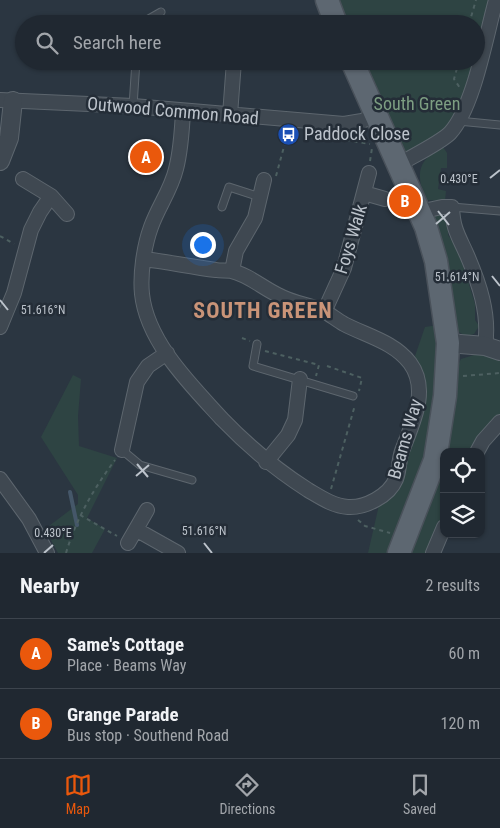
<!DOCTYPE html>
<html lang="en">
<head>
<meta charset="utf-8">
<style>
  :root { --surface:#202831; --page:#2d343d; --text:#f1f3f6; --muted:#a2a6ab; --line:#3d444d; --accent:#ea580c }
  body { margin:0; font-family:"Roboto Condensed",sans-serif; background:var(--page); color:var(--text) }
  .controls { position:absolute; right:15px; bottom:15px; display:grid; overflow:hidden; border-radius:10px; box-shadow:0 1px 4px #0004 }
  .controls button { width:45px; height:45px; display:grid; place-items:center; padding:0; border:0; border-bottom:1px solid var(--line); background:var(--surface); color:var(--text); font:25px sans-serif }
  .you { position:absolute; left:202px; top:244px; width:18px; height:18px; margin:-12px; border:4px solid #fff; border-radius:50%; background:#1a73e8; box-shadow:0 0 0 8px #1a73e833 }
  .badge { display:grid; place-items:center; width:32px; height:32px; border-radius:50%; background:var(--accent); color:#fff; font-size:16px; font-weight:700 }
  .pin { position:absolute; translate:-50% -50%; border:2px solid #fff; box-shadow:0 1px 5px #0006 }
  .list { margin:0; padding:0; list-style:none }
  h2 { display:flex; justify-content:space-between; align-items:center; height:65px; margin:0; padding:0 20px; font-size:21px }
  h2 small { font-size:16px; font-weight:400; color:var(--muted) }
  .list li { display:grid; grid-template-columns:32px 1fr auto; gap:15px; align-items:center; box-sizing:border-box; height:70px; padding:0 20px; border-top:1px solid var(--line) }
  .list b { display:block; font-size:19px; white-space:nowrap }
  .list p { margin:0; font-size:16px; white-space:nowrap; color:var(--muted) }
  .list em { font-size:16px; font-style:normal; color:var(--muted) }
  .icon { flex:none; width:28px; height:28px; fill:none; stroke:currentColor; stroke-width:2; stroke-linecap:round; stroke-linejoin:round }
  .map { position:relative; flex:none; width:500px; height:553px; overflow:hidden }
  .search { position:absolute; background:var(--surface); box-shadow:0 1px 4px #0004; left:15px; right:15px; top:15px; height:55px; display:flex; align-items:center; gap:12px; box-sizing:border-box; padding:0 18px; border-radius:28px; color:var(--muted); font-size:19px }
  .sheet { height:205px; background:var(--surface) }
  nav { display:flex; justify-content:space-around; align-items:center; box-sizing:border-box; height:70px; border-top:1px solid var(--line); background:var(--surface); font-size:14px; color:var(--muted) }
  nav a { display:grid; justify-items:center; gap:2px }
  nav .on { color:var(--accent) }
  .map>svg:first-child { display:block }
  .green { fill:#2e4443 }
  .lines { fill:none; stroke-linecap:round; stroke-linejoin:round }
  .stream { stroke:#455769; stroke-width:4 }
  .service-casing { stroke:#5d666e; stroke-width:9 }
  .minor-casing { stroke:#5d666e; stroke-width:16 }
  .tertiary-casing { stroke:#5d666e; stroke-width:20 }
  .primary-casing { stroke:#49515a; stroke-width:25 }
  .path { stroke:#4d6061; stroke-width:2; stroke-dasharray:4 4; stroke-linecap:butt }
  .service { stroke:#3f4851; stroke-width:7 }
  .minor { stroke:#3f4851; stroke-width:14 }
  .tertiary { stroke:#3f4851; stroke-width:18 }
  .primary { stroke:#5d6771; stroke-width:22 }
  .ticks { fill:none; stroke:#bcc3cb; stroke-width:2 }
  .labels { text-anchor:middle; stroke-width:5; stroke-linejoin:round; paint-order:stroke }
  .park-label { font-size:18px; fill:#7d9e82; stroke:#242d37 }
  .street-label { font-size:18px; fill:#bcc3cb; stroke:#242d37 }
  .poi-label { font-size:18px; fill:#bcc3cb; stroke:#242d37; text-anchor:start }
  .district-label { font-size:22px; font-weight:bold; letter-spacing:1px; fill:#ca9478; stroke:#242d37 }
  .ticks-label { font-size:12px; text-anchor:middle; fill:#bcc3cb; stroke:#242d37; stroke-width:5; stroke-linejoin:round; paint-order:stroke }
</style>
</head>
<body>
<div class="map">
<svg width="500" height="553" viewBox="0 0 500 553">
  <rect width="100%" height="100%" fill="#2b3641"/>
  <path class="green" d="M327 0H496L458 121 398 165 352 61H476V24H336Z
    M443 147 447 153V168H441L438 189 446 191 445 201 426 200C416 176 416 160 443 147Z
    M436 213 442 215 448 227V235L455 245 465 271 475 304V320L479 326 474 334 466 336 457 331 443 244 433 217Z
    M438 325 437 387 423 461 390 553H368L379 505 395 486 421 373 415 356 425 327Z
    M477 354 500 358V422L478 452H444L456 369 461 359Z
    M73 375 81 379 78 416 79 446 117 458 87 518 105 529 92 553H58L45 529 78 504V495L41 437Z
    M444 454V529L433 553H407Z"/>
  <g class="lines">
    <path class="stream" d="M70 492 77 525"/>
    <defs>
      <path id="service" d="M145 24 147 20 161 12
        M133 106 136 61
        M458 121 500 125
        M222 207 229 187 260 197
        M452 207 500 211
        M257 344 253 366 353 396
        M122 450 140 465 192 480"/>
      <path id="minor" d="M0 100 133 106 344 124 362 121 375 115
        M230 115 234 61
        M398 165C411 157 440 143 450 133 474 107 486 35 496 0
        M23 179 51 196 67 214
        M364 193 385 199
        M419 212 442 207H452C453 229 458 235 467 255 479 283 490 314 485 346
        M144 259C168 262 192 267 216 270 221 271 226 270 231 271 247 274 263 288 278 295 292 303 309 305 324 311 331 315 337 320 344 324 367 336 394 342 410 363 430 390 412 424 402 451 399 459 399 472 396 479 389 496 365 508 348 507 333 506 320 497 308 490 275 469 249 447 222 419 191 385 147 342 142 294 140 274 144 246 151 227 158 207 171 190 176 169 181 150 182 131 183 111
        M232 271 236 251 255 218 264 180
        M324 312 344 268 369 173
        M0 327 14 293 31 230 40 212 51 196
        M122 450 137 382 148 366 167 353
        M477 452 483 441 500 422
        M266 462 288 435 295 420 300 379
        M0 479 29 519 47 553
        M137 530 178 553
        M128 543 147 510
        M433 553 444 527"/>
      <path id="tertiary" d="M0 161 9 138 13 101
        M448 343 485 346 500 351"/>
      <path id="primary" d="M327 0 336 24
        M352 61 426 227 436 261 448 343 445 396 435 460 399 553"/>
    </defs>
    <use href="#service" class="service-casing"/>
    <use href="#minor" class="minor-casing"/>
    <use href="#tertiary" class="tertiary-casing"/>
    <use href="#primary" class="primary-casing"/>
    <path class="path" d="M353 18 355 24
      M469 24 476 0
      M459 61 454 79 460 88
      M322 136 370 144
      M370 161 372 148
      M276 176 288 132
      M0 236 14 244
      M242 338 250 341
      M265 351 319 365 316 376
      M327 366 362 378 359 391
      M463 376 500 373
      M331 489 355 405
      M80 515 117 536
      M358 520 365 526 390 533
      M66 553C76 519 94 488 115 460"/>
    <use href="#service" class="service"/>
    <use href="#minor" class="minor"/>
    <use href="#tertiary" class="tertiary"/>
    <use href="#primary" class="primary"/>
  </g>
  <path class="ticks" d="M490 178 500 170M438 211 449 225M436 224 450 212M492 276 500 286M0 300 8 310M137 464 148 477M136 476 149 465M204 543 212 553M44 553 53 545"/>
  <defs>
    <symbol id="bus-disc" viewBox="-11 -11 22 22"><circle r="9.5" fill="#1a4fb4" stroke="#242d37"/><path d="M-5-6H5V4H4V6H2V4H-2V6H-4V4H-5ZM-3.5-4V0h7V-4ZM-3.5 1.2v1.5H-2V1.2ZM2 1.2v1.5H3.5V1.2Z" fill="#fff"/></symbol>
  </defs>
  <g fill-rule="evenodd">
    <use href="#bus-disc" x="276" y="122" width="25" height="25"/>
  </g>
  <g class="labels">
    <g class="park-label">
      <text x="417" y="110">South Green</text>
    </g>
    <g class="street-label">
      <text transform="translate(173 111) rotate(5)" y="6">Outwood Common Road</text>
      <text transform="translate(351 239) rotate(-73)" y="6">Foys Walk</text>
      <text transform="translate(405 439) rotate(-74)" y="6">Beams Way</text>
    </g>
    <g class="poi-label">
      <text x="304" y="140">Paddock Close</text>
    </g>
    <g class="district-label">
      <text x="263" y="318">SOUTH GREEN</text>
    </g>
  </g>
  <g class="ticks-label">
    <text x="459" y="183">0.430°E</text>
    <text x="457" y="281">51.614°N</text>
    <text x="43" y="314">51.616°N</text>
    <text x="204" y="535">51.616°N</text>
    <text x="53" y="537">0.430°E</text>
  </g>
</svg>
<div class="controls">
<button><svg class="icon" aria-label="locate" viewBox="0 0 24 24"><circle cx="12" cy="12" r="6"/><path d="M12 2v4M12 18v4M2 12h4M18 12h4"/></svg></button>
<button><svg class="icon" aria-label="layers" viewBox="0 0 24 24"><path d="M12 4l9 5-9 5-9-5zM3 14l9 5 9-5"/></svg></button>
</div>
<div class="you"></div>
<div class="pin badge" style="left:146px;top:157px">A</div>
<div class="pin badge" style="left:405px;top:201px">B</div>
<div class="search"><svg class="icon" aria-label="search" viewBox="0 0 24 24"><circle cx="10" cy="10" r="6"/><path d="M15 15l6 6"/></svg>Search here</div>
</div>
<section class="sheet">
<h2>Nearby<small>2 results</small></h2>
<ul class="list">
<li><span class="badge">A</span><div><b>Same's Cottage</b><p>Place · Beams Way</p></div><em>60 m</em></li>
<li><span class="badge">B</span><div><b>Grange Parade</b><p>Bus stop · Southend Road</p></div><em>120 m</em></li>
</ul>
</section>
<nav>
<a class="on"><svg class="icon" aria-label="map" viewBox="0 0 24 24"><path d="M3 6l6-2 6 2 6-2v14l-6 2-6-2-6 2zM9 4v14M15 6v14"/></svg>Map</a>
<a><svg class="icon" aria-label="directions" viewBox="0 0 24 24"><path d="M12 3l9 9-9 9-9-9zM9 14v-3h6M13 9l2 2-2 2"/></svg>Directions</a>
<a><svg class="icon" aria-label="saved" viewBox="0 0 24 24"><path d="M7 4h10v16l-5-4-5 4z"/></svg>Saved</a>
</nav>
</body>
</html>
